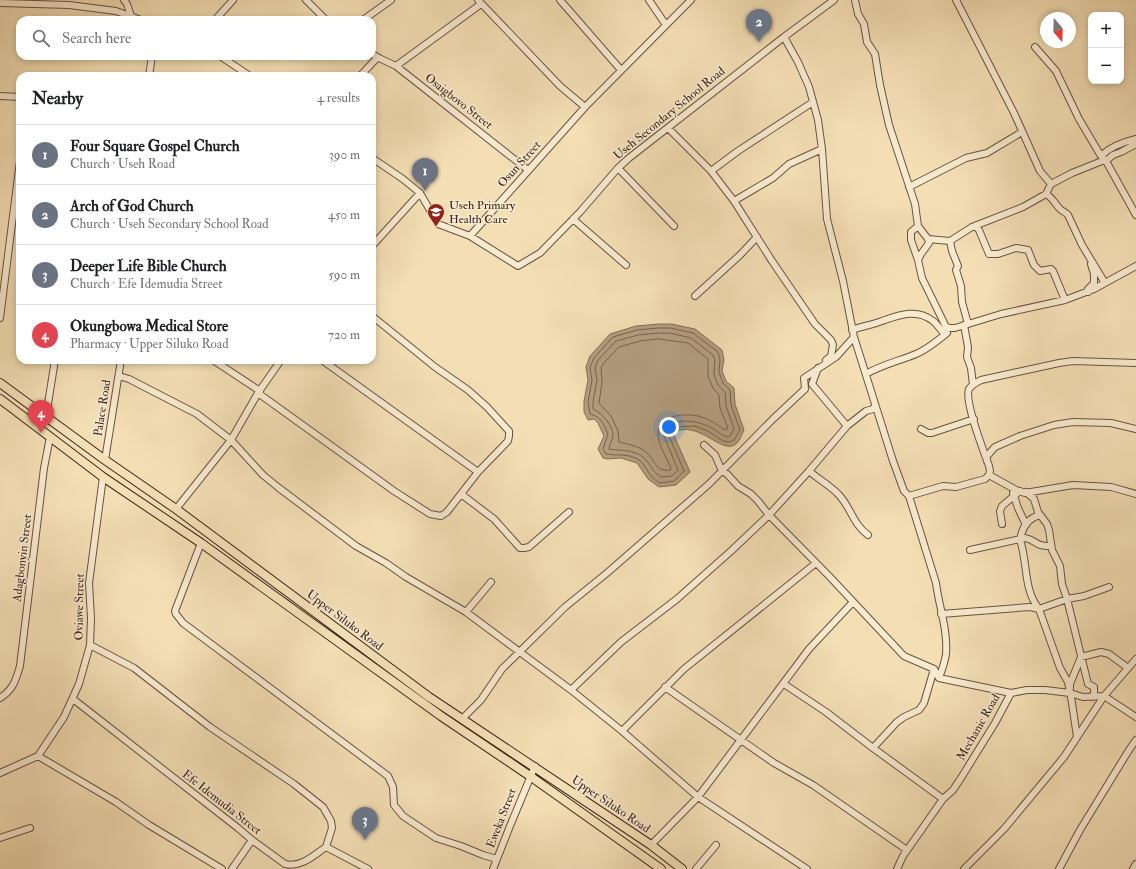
<!DOCTYPE html>
<html lang="en">
<head>
<meta charset="utf-8">
<style>
  :root { --surface:#fff; --page:#f2f2f2; --text:#202124; --muted:#757577; --line:#e0e0e0; --accent:#111827 }
  body { margin:0; font-family:"IM FELL Double Pica",serif; background:var(--page); color:var(--text) }
  .controls { position:absolute; right:12px; top:12px; display:grid; overflow:hidden; border-radius:8px; box-shadow:0 2px 6px #0003 }
  .controls button { width:36px; height:36px; display:grid; place-items:center; padding:0; border:0; border-bottom:1px solid var(--line); background:var(--surface); color:var(--text); font:20px sans-serif }
  .compass { position:absolute; left:1040px; top:12px; width:36px; height:36px; border-radius:50%; background:var(--surface); box-shadow:0 2px 6px #0003; rotate:161deg }
  .you { position:absolute; left:669px; top:427px; width:14px; height:14px; margin:-10px; border:3px solid #fff; border-radius:50%; background:#1a73e8; box-shadow:0 0 0 6px #1a73e833 }
  .badge { display:grid; place-items:center; width:26px; height:26px; border-radius:50%; background:var(--accent); color:#fff; font-size:13px; font-weight:700 }
  .pin { position:absolute; translate:-50% -33px; filter:drop-shadow(0 1px 2px #0008) }
  .pin::after { content:''; position:absolute; top:21px; width:14px; height:12px; background:inherit; clip-path:polygon(0 0,100% 0,50% 100%) }
  .list { margin:0; padding:0; list-style:none }
  h2 { display:flex; justify-content:space-between; align-items:center; height:52px; margin:0; padding:0 16px; font-size:17px }
  h2 small { font-size:13px; font-weight:400; color:var(--muted) }
  .list li { display:grid; grid-template-columns:26px 1fr auto; gap:12px; align-items:center; box-sizing:border-box; height:60px; padding:0 16px; border-top:1px solid var(--line) }
  .list b { display:block; font-size:15px; white-space:nowrap }
  .list p { margin:0; font-size:13px; white-space:nowrap; color:var(--muted) }
  .list em { font-size:13px; font-style:normal; color:var(--muted) }
  .icon { flex:none; width:22px; height:22px; fill:none; stroke:currentColor; stroke-width:2; stroke-linecap:round; stroke-linejoin:round }
  .map { position:relative; flex:none; width:1136px; height:869px; overflow:hidden }
  .search { position:absolute; background:var(--surface); box-shadow:0 2px 6px #0003; left:16px; top:16px; width:360px; height:44px; display:flex; align-items:center; gap:10px; box-sizing:border-box; padding:0 14px; border-radius:12px; color:var(--muted); font-size:15px }
  .panel { position:absolute; background:var(--surface); box-shadow:0 2px 6px #0003; left:16px; top:72px; width:360px; height:292px; border-radius:12px }
  .map>svg:first-child { display:block }
  .water { fill:#b49f80; stroke:#826e57 }
  .lines { fill:none; stroke-linecap:round; stroke-linejoin:round }
  .shore { stroke:#76624d; stroke-width:1 }
  .minor-casing { stroke:#675341; stroke-width:8 }
  .major-casing { stroke:#38241a; stroke-width:10 }
  .minor { stroke:#f8eacf; stroke-width:6 }
  .major { stroke:#f4dfb5; stroke-width:8 }
  .labels { text-anchor:middle; stroke-width:3; stroke-linejoin:round; paint-order:stroke }
  .street-label { font-size:12px; fill:#38241a; stroke:#f8eacf }
  .poi-label { font-size:12px; fill:#38241a; stroke:#f8eacf; text-anchor:start }
</style>
</head>
<body>
<div class="map">
<svg width="1136" height="869" viewBox="0 0 1136 869">
  <rect width="100%" height="100%" fill="#f4dfb5"/>
  <filter id="stains"><feTurbulence type="fractalNoise" baseFrequency=".005" numOctaves="4"/><feColorMatrix values="0 0 0 0 .2 0 0 0 0 .09 0 0 0 0 .02 0 0 0 .5 -.17"/></filter>
  <radialGradient id="worn" r=".72"><stop offset=".6" stop-color="#630" stop-opacity="0"/><stop offset="1" stop-color="#630" stop-opacity=".3"/></radialGradient>
  <path class="water" d="M659 324H671L695 329 722 350 724 360 722 371 726 381 734 388 735 404 744 430C742 434 740 441 736 444 722 456 698 418 673 433L690 472 676 485 659 487 648 479 637 463 621 458 607 459 603 458 598 449 604 436 598 423 594 419 588 420 584 412V401L588 380 586 367 590 356 610 334 636 326Z"/>
  <g class="lines">
    <path class="shore" d="M659 328H670L693 333 718 352 720 360 719 372 723 383 730 390 731 405 740 430 734 440 730 442 723 441 708 431 695 426 676 427 670 431 669 436 684 471 674 481 660 483C647 476 648 467 639 460 629 453 617 456 606 454L603 449 608 434C603 424 602 417 590 414L588 402 592 380 590 367 594 358 613 337 637 330Z
      M659 333H670L691 338 713 355 715 360 714 374 718 385 725 392 726 406 734 429 730 436 728 437C722 436 717 431 712 428 702 422 682 418 672 424 666 427 664 430 664 436L678 470 672 476 661 477C652 472 650 463 643 457 633 449 620 451 609 449 609 444 612 441 613 437 614 426 602 413 593 409V402L597 380 595 368 598 360 616 341 638 335Z
      M659 339 688 343 708 359V376L713 388 719 395 720 408 728 428 725 430C716 424 708 418 698 416 684 413 658 415 658 434 658 445 667 458 671 468L670 470C654 472 656 460 646 452 639 446 627 444 619 442L618 431 611 416 599 403 602 382 601 368 603 364 619 347 640 341Z"/>
    <defs>
      <path id="minor" d="M124 0 127 4 131 16 133 17
        M306 0 326 20
        M478 0 560 86 585 107
        M560 0 621 70
        M649 0 666 25
        M855 0 858 14 864 24 867 42 875 54 880 85 889 125 915 204 918 226 928 239 929 243 921 254 918 260 922 278 946 327 950 328H955L1001 314 1065 300 1094 289 1136 266
        M956 0 1014 113 1040 171 1051 184 1072 173 1102 161H1106L1113 155 1121 152 1136 144
        M0 3 69 5 116 11 141 20
        M215 20 233 0
        M363 20 391 0
        M784 37 798 62 809 87 818 120 822 149 827 219 843 281 854 337 893 461 904 491 909 496 936 583C939 607 948 630 946 654 945 662 942 670 939 678
        M1035 47 1056 71 1079 119 1101 156 1106 161 1136 215
        M372 54 381 59 396 66 528 170
        M220 56 250 76
        M396 66 481 4
        M149 76 152 56
        M360 76 377 58
        M0 96 20 97
        M668 128 711 171 734 201 772 261 815 324 831 340 833 345 831 356 826 360
        M1101 156C1111 146 1123 142 1136 139
        M372 158 403 179 420 193 438 224 470 236 518 266 540 253 580 212 618 168 629 158 784 37 834 0
        M618 168 674 226
        M711 171 738 151 813 102
        M909 187 966 158 987 153 1022 132
        M1046 194C1053 198 1055 204 1060 209 1063 212 1066 212 1068 215L1082 245 1105 283
        M734 201 773 178 789 164 822 149
        M573 219 626 265
        M918 226 911 232V240L918 260
        M972 227H976L979 230 989 254H998L1016 248 1028 250 1034 265 1040 271 1051 269 1053 271 1065 300
        M470 236 585 107 691 0
        M928 239 950 241 972 227 1023 207 1046 194 1051 184
        M950 241 952 251 958 266 956 270 961 286 962 302 968 324
        M372 246 420 193
        M1088 292V289L1094 283V274L1091 264
        M695 296 740 255 757 237
        M0 318 20 161
        M964 325 968 347 967 357 971 368 973 385
        M852 330C862 326 872 325 882 321 899 315 917 308 933 321 937 324 941 330 945 335
        M213 360 260 391
        M322 360 478 472
        M818 368 812 384 847 426
        M866 374C881 365 899 361 916 354 928 349 937 341 947 333
        M119 376 129 379 197 414 231 440 263 475 279 488 356 546 386 563 406 577 466 612 571 690 622 731 698 797 807 869
        M258 393 394 491 430 514 441 516 447 512 478 472 508 441 509 436V431L487 407 468 390 435 367 372 316
        M46 416 55 360
        M921 429 928 433H932L974 419
        M704 445 715 455 722 471 727 474 738 486 751 494 758 501 769 515 829 576 904 656 934 669 939 678 1011 693
        M105 460 121 360
        M987 461V456L995 447 1020 436 1054 425 1073 422 1111 423 1136 429
        M809 471C818 479 831 486 839 495 851 508 853 524 868 535
        M989 475 1018 491 1025 493 1073 485 1111 487 1136 494
        M1026 492 1034 499 1038 512 1047 524 1049 530 1052 550 1060 566 1062 584 1067 599 1088 684 1094 687V693L1092 697
        M1013 493 1018 508 1026 525
        M461 494 494 519 520 548H524L529 547 569 512
        M909 496 936 488 943 486 956 487 985 479 989 475 990 471 989 466C984 452 964 401 969 389 972 385 977 382 981 380L1059 363 1073 361 1136 363
        M176 509 231 440 258 393 281 360
        M1040 515C1028 518 1022 528 1020 540 1028 563 1023 589 1039 609L1060 668 1068 682 1072 703 1077 737
        M1002 524 1000 511 1002 506 1020 491
        M201 543 175 611 176 614 183 623 388 776 393 787 394 805 403 816 436 838 461 846 483 855 497 859
        M970 550 1025 538C1037 540 1035 547 1051 546
        M466 612 491 582
        M941 614 1030 607 1039 609 1067 599 1084 596 1109 587
        M90 645 134 668 210 727 294 784 323 807 331 821 332 828 326 847
        M784 684 826 712 873 748 943 799
        M665 687 774 763 813 785 907 850
        M1070 688V684L1081 657 1101 652 1109 654 1128 668
        M571 690 621 642 677 599 730 552 769 515 809 471 847 426 866 411 873 409 875 406
        M0 698C13 690 16 680 20 666L44 468 50 437
        M73 699 238 828 252 840 285 864C301 868 314 855 326 847L368 869
        M462 719 481 700 502 669 565 607 607 573 709 484 773 419 805 389 804 378 836 357 854 337
        M622 731 684 669 816 563
        M873 748 897 722 904 717 919 710 924 703 934 669
        M38 756 116 802 149 825 222 869
        M0 773 38 756 64 717 79 684 90 645 91 618 89 583 103 477
        M0 838 30 828
        M651 845 698 797 809 649 853 602
        M232 869 252 840
        M493 869 510 826 535 766
        M696 869 716 845
        M897 869 903 856 943 799 953 790 961 778 995 723 1011 693 1027 690H1045L1070 693 1083 697 1104 696 1136 659
        M964 869 1004 829 1064 757 1104 696 1136 717
        M1059 869 1080 830 1129 750 1136 740
        M1133 869 1136 864"/>
      <path id="major" d="M0 383 105 460 176 509 429 697 651 845 682 869
        M0 399 103 477 201 543 441 716 530 776 661 869"/>
    </defs>
    <use href="#minor" class="minor-casing"/>
    <use href="#major" class="major-casing"/>
    <use href="#minor" class="minor"/>
    <use href="#major" class="major"/>
  </g>
  <defs>
    <symbol id="school-pin" viewBox="-11 -11 22 30"><path d="M0 17L-7.5 6A9.5 9.5 0 1 1 7.5 6Z" fill="#8f2418" stroke="#f8eacf"/><path d="M0-5L7-2L0 1L-7-2ZM-4 1L0 2.5L4 1V4Q0 6-4 4Z" fill="#fff"/></symbol>
  </defs>
  <g fill-rule="evenodd">
    <use href="#school-pin" x="426" y="202" width="20" height="27"/>
  </g>
  <g class="labels">
    <g class="street-label">
      <text transform="translate(459 101) rotate(38)" y="4">Osaigbovo Street</text>
      <text transform="translate(669 113) rotate(-39)" y="4">Useh Secondary School Road</text>
      <text transform="translate(519 164) rotate(-48)" y="4">Osun Street</text>
      <text transform="translate(102 408) rotate(-81)" y="4">Palace Road</text>
      <text transform="translate(22 558) rotate(-83)" y="4">Adagbonyin Street</text>
      <text transform="translate(79 607) rotate(-89)" y="4">Oviawe Street</text>
      <text transform="translate(345 620) rotate(37)" y="4">Upper Siluko Road</text>
      <text transform="translate(978 727) rotate(-60)" y="4">Mechanic Road</text>
      <text transform="translate(222 802) rotate(38)" y="4">Efe Idemudia Street</text>
      <text transform="translate(611 804) rotate(34)" y="4">Upper Siluko Road</text>
      <text transform="translate(501 818) rotate(-69)" y="4">Eweka Street</text>
    </g>
    <g class="poi-label">
      <text x="449" y="209">Useh Primary<tspan x="449" dy="14">Health Care</tspan></text>
    </g>
  </g>
  <rect width="100%" height="100%" filter="url(#stains)"/>
  <rect width="100%" height="100%" fill="url(#worn)"/>
</svg>
<div class="controls">
<button>+</button>
<button>−</button>
</div>
<svg class="compass" viewBox="-18 -18 36 36"><path d="M0-13l5 13h-10z" fill="#e53935"/><path d="M0 13l5-13h-10z" fill="#757577"/></svg>
<div class="you"></div>
<div class="pin badge" style="left:425px;top:191px;background:#6b7280">1</div>
<div class="pin badge" style="left:759px;top:42px;background:#6b7280">2</div>
<div class="pin badge" style="left:365px;top:840px;background:#6b7280">3</div>
<div class="pin badge" style="left:41px;top:433px;background:#e0444e">4</div>
<div class="search"><svg class="icon" aria-label="search" viewBox="0 0 24 24"><circle cx="10" cy="10" r="6"/><path d="M15 15l6 6"/></svg>Search here</div>
<section class="panel">
<h2>Nearby<small>4 results</small></h2>
<ul class="list">
<li><span class="badge" style="background:#6b7280">1</span><div><b>Four Square Gospel Church</b><p>Church · Useh Road</p></div><em>390 m</em></li>
<li><span class="badge" style="background:#6b7280">2</span><div><b>Arch of God Church</b><p>Church · Useh Secondary School Road</p></div><em>450 m</em></li>
<li><span class="badge" style="background:#6b7280">3</span><div><b>Deeper Life Bible Church</b><p>Church · Efe Idemudia Street</p></div><em>590 m</em></li>
<li><span class="badge" style="background:#e0444e">4</span><div><b>Okungbowa Medical Store</b><p>Pharmacy · Upper Siluko Road</p></div><em>720 m</em></li>
</ul>
</section>
</div>
</body>
</html>
